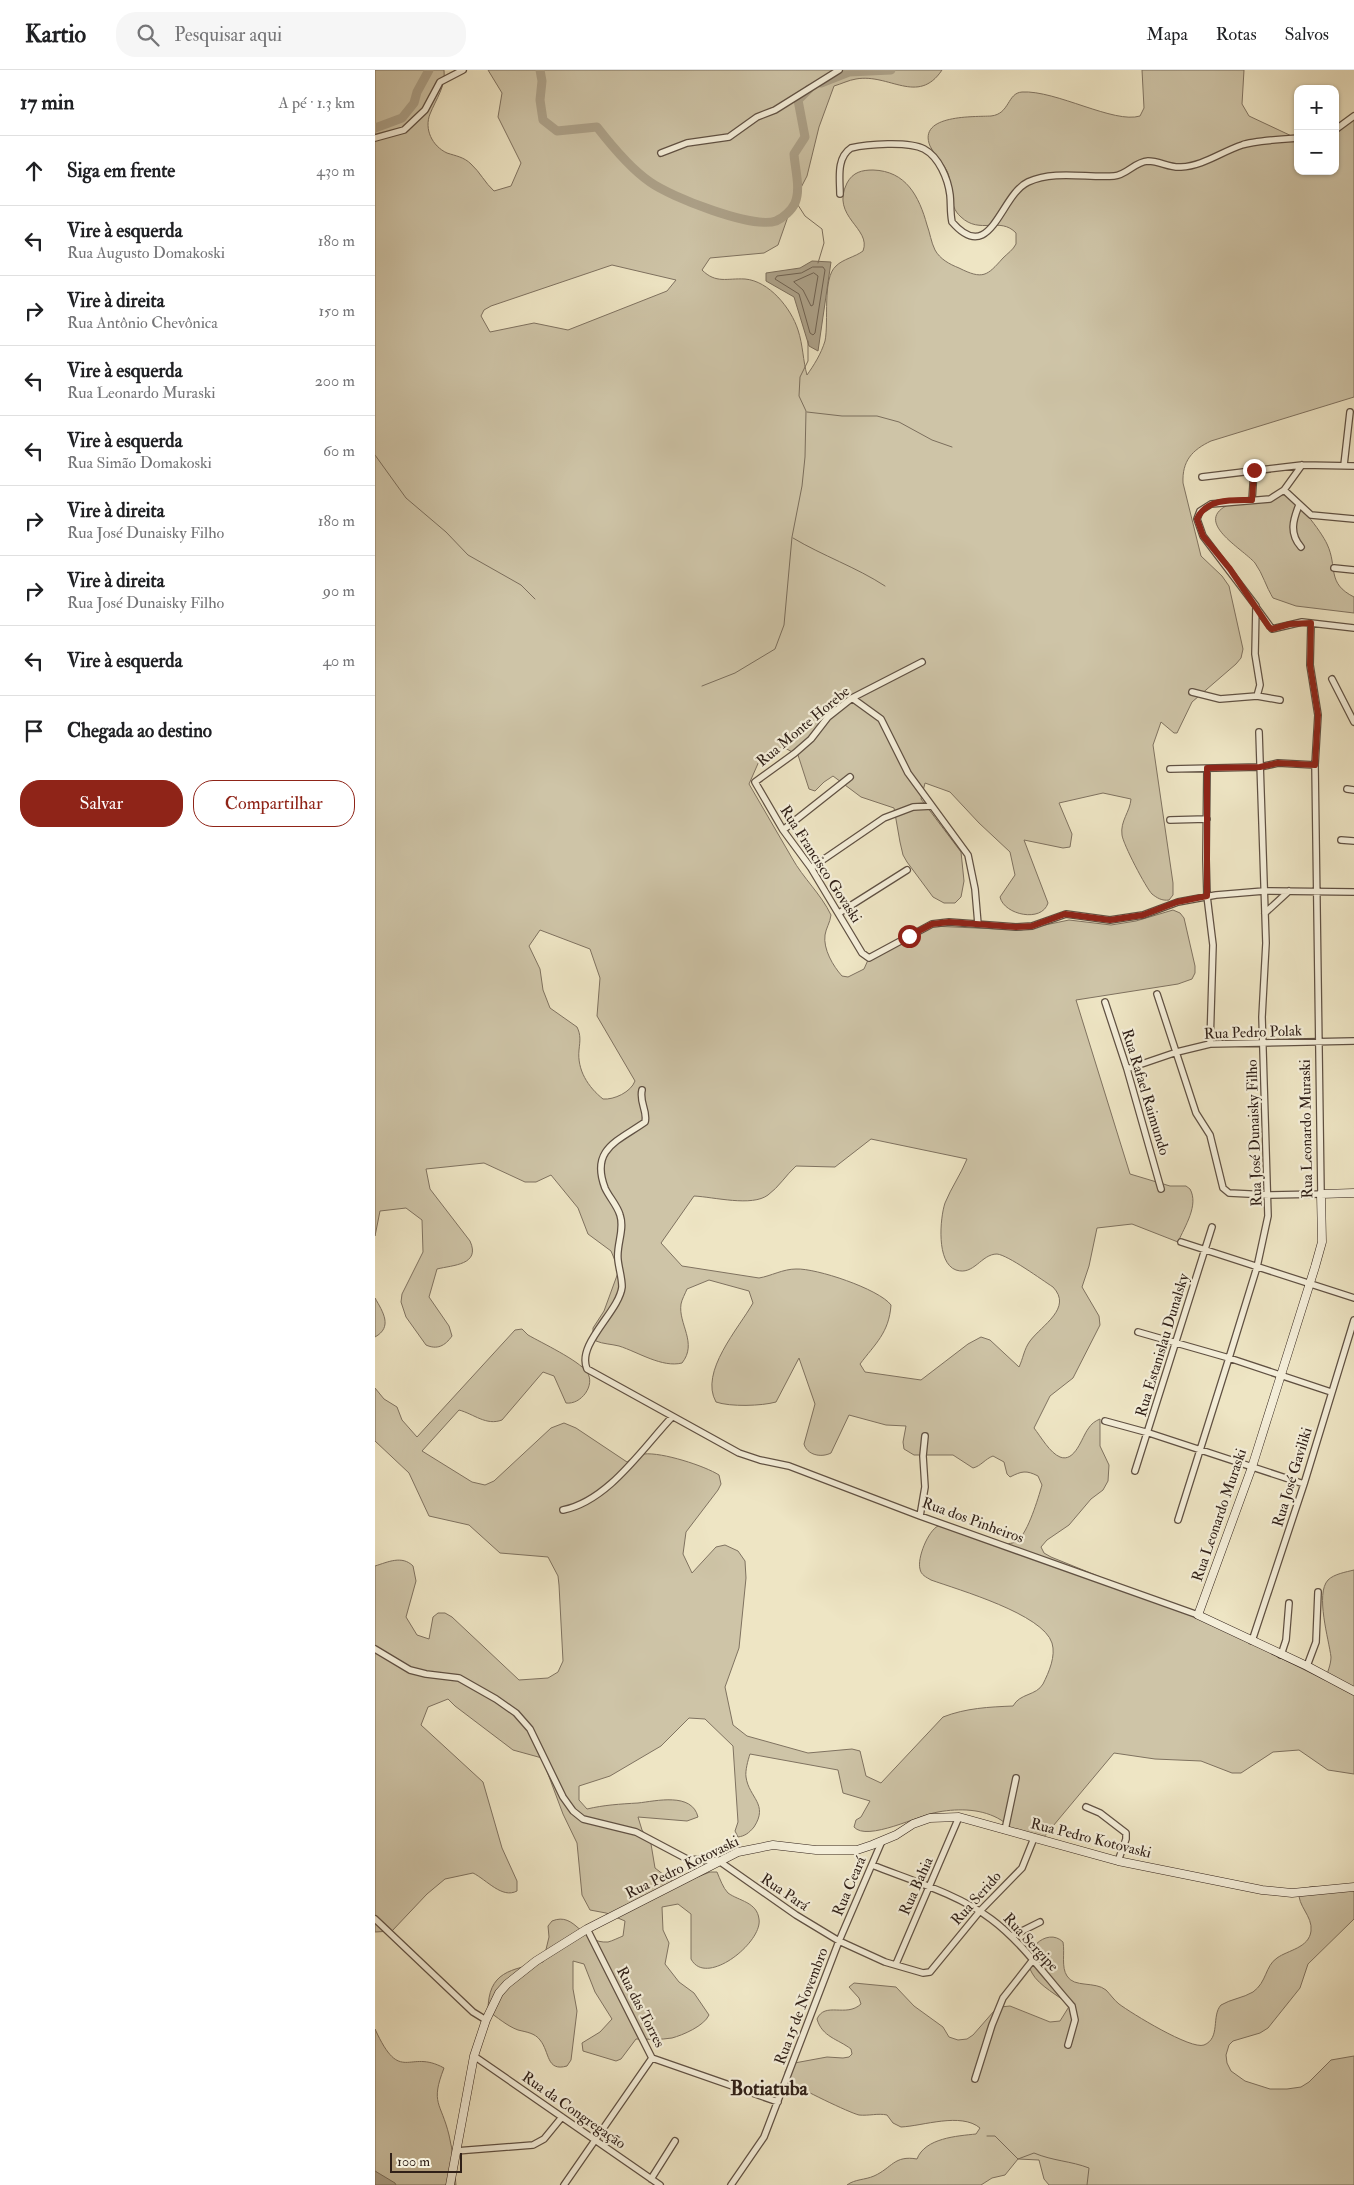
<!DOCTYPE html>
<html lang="pt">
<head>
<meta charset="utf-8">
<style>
  :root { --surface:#fff; --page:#f6f6f6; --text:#202124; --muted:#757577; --line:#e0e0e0; --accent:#8f2418 }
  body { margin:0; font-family:"IM FELL Double Pica",serif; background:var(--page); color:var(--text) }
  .controls { position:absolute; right:15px; top:15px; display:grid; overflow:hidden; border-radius:10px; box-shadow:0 1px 4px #0004 }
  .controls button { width:45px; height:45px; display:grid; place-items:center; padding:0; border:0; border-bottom:1px solid var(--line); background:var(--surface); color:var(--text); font:25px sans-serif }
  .scale { position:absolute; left:15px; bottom:12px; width:72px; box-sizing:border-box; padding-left:5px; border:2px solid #302018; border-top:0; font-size:14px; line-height:18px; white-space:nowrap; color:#302018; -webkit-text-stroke:4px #f4eed9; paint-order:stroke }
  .stop { position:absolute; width:15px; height:15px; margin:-11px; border:4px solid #8f2418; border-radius:50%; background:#fff }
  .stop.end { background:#8f2418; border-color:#fff; box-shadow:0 1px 5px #0008 }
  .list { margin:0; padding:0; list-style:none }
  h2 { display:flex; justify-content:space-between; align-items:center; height:65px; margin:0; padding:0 20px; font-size:21px }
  h2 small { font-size:16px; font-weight:400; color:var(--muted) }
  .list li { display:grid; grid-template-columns:32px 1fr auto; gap:15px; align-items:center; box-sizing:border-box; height:70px; padding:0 20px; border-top:1px solid var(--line) }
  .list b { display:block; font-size:19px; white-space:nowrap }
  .list p { margin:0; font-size:16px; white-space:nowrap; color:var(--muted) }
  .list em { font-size:16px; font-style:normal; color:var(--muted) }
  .actions { display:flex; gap:10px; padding:15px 20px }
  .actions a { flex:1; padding:11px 0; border:1px solid var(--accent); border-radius:20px; text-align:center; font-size:18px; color:var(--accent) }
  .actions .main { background:var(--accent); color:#fff }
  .icon { flex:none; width:28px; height:28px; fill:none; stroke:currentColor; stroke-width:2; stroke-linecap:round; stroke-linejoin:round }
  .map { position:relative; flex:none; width:979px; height:2115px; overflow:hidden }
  header { display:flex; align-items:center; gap:30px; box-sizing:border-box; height:70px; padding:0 25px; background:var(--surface); border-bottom:1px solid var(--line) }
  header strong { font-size:24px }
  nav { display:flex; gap:28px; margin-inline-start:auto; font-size:18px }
  .search { width:350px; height:45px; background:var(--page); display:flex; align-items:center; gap:12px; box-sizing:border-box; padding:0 18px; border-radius:20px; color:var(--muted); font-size:19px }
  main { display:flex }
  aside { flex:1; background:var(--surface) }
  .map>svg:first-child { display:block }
  .green { fill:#cec4a7; stroke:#7f7260; fill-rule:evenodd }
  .water { fill:#ada28a; stroke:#7b6e5c }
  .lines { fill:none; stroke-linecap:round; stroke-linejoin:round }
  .shore { stroke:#6e6151; stroke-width:1 }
  .stream { stroke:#7b6e5c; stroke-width:1 }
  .river { stroke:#ada28a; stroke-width:9 }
  .street-casing { stroke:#605143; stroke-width:8 }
  .secondary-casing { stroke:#302018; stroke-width:9 }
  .street { stroke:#f4eed9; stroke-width:5.5 }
  .secondary { stroke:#f4eed9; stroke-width:8 }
  .route { stroke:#8f2418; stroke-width:6 }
  .labels { text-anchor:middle; stroke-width:4.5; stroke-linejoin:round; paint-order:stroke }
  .street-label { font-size:15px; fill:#302018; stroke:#f4eed9 }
  .district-label { font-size:20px; font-weight:bold; fill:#302018; stroke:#f4eed9 }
</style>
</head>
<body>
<header>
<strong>Kartio</strong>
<div class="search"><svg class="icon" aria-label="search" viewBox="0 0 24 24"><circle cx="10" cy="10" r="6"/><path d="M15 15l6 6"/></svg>Pesquisar aqui</div>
<nav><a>Mapa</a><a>Rotas</a><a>Salvos</a></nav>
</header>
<main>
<aside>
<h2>17 min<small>A pé · 1.3 km</small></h2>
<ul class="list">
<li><svg class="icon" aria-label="ahead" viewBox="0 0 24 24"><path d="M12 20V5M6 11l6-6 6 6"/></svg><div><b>Siga em frente</b></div><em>430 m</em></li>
<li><svg class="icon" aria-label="left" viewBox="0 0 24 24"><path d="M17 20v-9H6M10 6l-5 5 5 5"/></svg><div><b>Vire à esquerda</b><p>Rua Augusto Domakoski</p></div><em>180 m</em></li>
<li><svg class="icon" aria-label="right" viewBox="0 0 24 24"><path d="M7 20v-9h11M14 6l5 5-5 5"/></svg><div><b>Vire à direita</b><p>Rua Antônio Chevônica</p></div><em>150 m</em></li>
<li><svg class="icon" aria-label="left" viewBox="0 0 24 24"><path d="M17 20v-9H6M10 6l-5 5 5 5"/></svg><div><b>Vire à esquerda</b><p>Rua Leonardo Muraski</p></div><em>200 m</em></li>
<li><svg class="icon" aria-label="left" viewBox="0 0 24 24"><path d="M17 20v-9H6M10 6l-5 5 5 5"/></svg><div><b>Vire à esquerda</b><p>Rua Simão Domakoski</p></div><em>60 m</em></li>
<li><svg class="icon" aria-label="right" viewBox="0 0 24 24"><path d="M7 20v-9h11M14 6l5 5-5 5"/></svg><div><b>Vire à direita</b><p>Rua José Dunaisky Filho</p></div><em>180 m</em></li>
<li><svg class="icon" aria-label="right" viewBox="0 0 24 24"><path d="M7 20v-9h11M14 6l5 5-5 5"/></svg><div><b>Vire à direita</b><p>Rua José Dunaisky Filho</p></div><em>90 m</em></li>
<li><svg class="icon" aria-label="left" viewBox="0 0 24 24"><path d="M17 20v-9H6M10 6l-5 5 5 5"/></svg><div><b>Vire à esquerda</b></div><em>40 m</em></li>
<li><svg class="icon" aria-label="arrive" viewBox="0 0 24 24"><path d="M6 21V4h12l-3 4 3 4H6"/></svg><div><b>Chegada ao destino</b></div></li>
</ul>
<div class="actions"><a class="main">Salvar</a><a>Compartilhar</a></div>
</aside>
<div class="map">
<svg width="979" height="2115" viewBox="0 0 979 2115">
  <rect width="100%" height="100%" fill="#eee5c4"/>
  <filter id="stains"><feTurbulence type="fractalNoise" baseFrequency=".004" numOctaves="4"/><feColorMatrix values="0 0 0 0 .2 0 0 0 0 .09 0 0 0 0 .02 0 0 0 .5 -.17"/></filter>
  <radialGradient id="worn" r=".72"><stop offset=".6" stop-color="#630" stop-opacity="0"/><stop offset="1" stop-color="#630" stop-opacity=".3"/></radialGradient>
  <path class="green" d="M0 0H69C71 16 61 29 55 44 49 59 57 76 72 83 81 86 89 87 96 94 105 102 110 113 119 121L136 116 146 93 123 47 127 23 113 0H567C543 36 514 3 481 9 474 10 466 14 459 16L444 57 432 106 417 135 403 175 389 183 335 188 327 200C341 214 352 208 370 209 394 211 416 238 423 260 428 275 428 291 432 305 439 295 446 284 450 271 454 252 447 208 461 196 468 189 480 187 488 181 497 158 455 147 472 113 478 102 487 100 498 100 531 101 544 126 552 155 555 163 556 172 560 180 565 189 574 194 584 198 608 210 612 206 628 188 633 183 638 180 641 174V163C625 146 605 165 586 147 572 135 579 116 572 101 568 92 559 85 555 76 542 44 600 47 616 46 635 44 632 23 647 22 681 20 739 54 765 46L769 38 767 0H869L867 34 874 46 923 69V101H960V63L979 49V327L836 371C817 380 807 391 808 413L826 486 847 506 854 516 868 579 866 588 861 594 817 632 802 663H799L786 652 778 675 798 813V825L794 830C787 831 782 828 777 824 771 818 748 774 747 765 745 751 755 742 756 729L728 723 684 733 697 764 695 777 688 778 649 770 673 833C667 853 629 845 625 827L640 805 635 782 604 753 575 722 550 713 546 729 586 782 589 811 586 827 580 833H569L558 827 532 792 528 785 525 772 519 738 486 727 458 706 449 712 440 721 434 719 423 685 408 677 385 689 374 714C388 739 403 763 417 788 428 808 446 824 456 845 455 853 451 858 450 865 448 879 458 896 467 906L473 907 489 899 493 890 556 856 646 860 694 850 736 855 761 851 798 840 805 843 809 848 820 896V903L817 909 803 914 701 930 755 1104 795 1116H811L815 1119C824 1135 810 1156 803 1172L757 1154 722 1158 714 1196 707 1217 724 1246 725 1255 698 1308 675 1326 659 1358C666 1367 675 1383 685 1387 700 1393 707 1367 713 1359 716 1354 720 1351 725 1349V1376L734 1395 733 1411 728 1420 716 1429 694 1455 672 1470 666 1477 669 1483 676 1487 819 1545 950 1610C952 1603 956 1595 956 1587 954 1570 940 1524 953 1510 959 1504 971 1502 979 1500V1704L953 1700 924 1680 898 1682 866 1703H857L826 1691 780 1689 739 1683 668 1768C661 1766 652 1766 645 1764 638 1761 633 1754 626 1750 608 1739 585 1738 563 1742 544 1745 492 1772 479 1757L481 1750 486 1747 495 1731 468 1723 463 1700 375 1684C373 1690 370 1701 371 1707 374 1728 394 1734 379 1757 374 1763 370 1766 363 1767L360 1761 363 1752 358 1676 330 1649 314 1648 286 1676 235 1706 204 1716V1730L212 1739C229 1735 245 1734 263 1733 281 1731 317 1722 323 1747L312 1751 263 1747 267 1760 276 1774 280 1798 302 1815 335 1802H342C345 1809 348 1818 353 1823 364 1831 382 1832 384 1849 388 1872 331 1918 316 1889V1844L303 1834 287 1837 288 1860 294 1873 290 1894 304 1912 319 1923 334 1945C329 1956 308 1965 297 1968 286 1970 272 1969 261 1969L246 1989 241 1991 208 1981 207 1973 225 1962 237 1949 220 1922 209 1894 198 1891V1919L202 1941 196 1990 192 1996C171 2002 175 1982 165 1970 160 1963 151 1962 143 1960 132 1956 122 1947 113 1941 113 1901 136 1900 168 1892L174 1867 173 1856 177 1851C201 1841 206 1874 233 1872 237 1871 243 1868 248 1866L250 1851 231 1843 215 1840 207 1825 202 1773 188 1744 167 1688 138 1680 80 1636 73 1629 53 1637 46 1655 108 1712 127 1778 142 1811V1821C127 1829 112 1810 98 1803L70 1809 52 1824 17 1861 0 1862V1496C13 1492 27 1485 38 1496L41 1511 31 1547 42 1565 54 1569 58 1547 63 1543H70L77 1547 144 1610 173 1608 183 1602 188 1591 184 1515 183 1506 173 1487 125 1483 94 1455 54 1446 34 1403 0 1371V1318L9 1329 22 1337 27 1350 42 1367 140 1260 147 1259 153 1265C167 1273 203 1290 212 1302 221 1315 206 1335 191 1333L179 1306 168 1302 127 1350C111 1356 99 1344 84 1340L47 1381 97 1412 110 1415 119 1411 176 1358 189 1353 201 1358 252 1392C257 1388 263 1385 269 1384 287 1382 330 1396 344 1405L346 1414 343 1420 311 1462 308 1484 317 1503 341 1477 350 1475 363 1481 370 1491 371 1508 364 1578 350 1617 358 1655 372 1666 433 1683 477 1679 485 1681 491 1706 506 1713 568 1647C591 1638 614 1637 638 1636 645 1623 661 1626 668 1614 674 1602 681 1586 677 1573 668 1544 584 1520 556 1510 551 1507 546 1505 545 1499 542 1488 553 1461 563 1456L628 1473C633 1474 638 1474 643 1470 653 1462 663 1429 667 1415L663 1406C651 1400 647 1401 635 1407L632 1404 629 1392 618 1386C610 1389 606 1396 598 1398L578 1385H539L529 1379 528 1372 531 1356 511 1355 474 1345 456 1383C446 1388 432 1385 429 1374L440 1334 424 1288 401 1332C387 1336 355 1337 341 1332 324 1302 364 1258 378 1233L374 1221 334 1210 312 1219C310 1224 307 1229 306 1234 303 1254 323 1273 307 1293 287 1298 263 1282 244 1276 236 1274 228 1274 221 1271L218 1265V1258L229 1241 244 1200 236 1181 213 1164 203 1138 176 1105 161 1112H150L109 1093 51 1099 55 1119 95 1171C106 1195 78 1195 62 1199L54 1227 74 1256 77 1266C70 1276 62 1280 51 1275L31 1247 26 1232 27 1224 48 1182 47 1150 31 1138 5 1141 0 1166ZM237 195 301 210 292 221 193 260 159 253 115 262 106 246 109 240 116 236ZM165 860 215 879 225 908 222 946 260 1011C256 1022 239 1030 228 1029 213 1017 202 1000 204 980 205 971 206 965 202 957L175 938 168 920 165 899 154 876ZM496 1069 592 1089C586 1104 576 1118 570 1133 565 1148 561 1193 581 1200 599 1206 606 1184 622 1184 633 1185 667 1210 678 1217 698 1238 667 1255 655 1271 649 1279 648 1289 644 1297L615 1270 606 1267 593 1274 546 1310 490 1302 485 1294C500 1274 514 1263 516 1235 504 1219 441 1198 421 1199 408 1199 396 1206 384 1208L307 1196 286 1173 319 1126C339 1127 377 1137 393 1125 404 1117 411 1105 421 1096L460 1097Z
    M908 425C921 428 946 461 952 474 963 497 951 513 979 527V543L921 536 898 528C891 517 888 504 880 493 867 478 816 451 855 434Z
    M0 1228C8 1242 18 1257 0 1267Z
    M979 1816V1849L933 1894 925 1918 893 1958 885 1963 858 1971 854 1975 851 1985 852 1993 856 2001 870 2011 895 2019H912L926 2017 934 2012 956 1990 979 1986V2115H674L669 2109 664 2090 643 2089 630 2105 617 2108 606 2115H472C480 2109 490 2110 499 2106 517 2098 519 2085 542 2089 550 2068 582 2066 601 2064L605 2058C586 2042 548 2056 526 2057L518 2053 512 2045C503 2043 494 2046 484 2045 475 2043 423 2018 416 2012 413 2009 411 2006 410 2002L414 1994 452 1987 468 1988 474 1987 477 1984 476 1979C463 1969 447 1967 442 1949 450 1931 471 1948 486 1934L484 1928 474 1917 479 1913 521 1917 539 1936 568 1957 574 1967 583 1970 592 1969 598 1965 619 1941 625 1937 635 1936 675 1952 685 1951 695 1935C684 1926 664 1916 657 1903 644 1882 672 1856 688 1872 690 1883 686 1897 692 1906 699 1918 720 1911 731 1920 735 1924 739 1930 744 1934 756 1943 816 1980 829 1975 846 1968 836 1946 846 1935 856 1929 868 1928 878 1922 892 1912 890 1896 902 1888 913 1880 934 1878 936 1861 938 1846 922 1836 924 1821L935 1817Z
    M0 1959C26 2016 33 1978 69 1998 55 2034 66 2032 74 2065 78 2081 79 2098 81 2115H17L0 2101Z"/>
  <path class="water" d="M437 191 456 192 443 281 434 276 419 227 391 211V203L425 198Z
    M0 2101 20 2113 21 2115H0Z"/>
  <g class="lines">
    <path class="shore" d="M438 197H448L450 200 440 263 438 265 435 263 424 224 400 209 402 206 426 203Z
      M439 203 443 206 438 235 436 236 428 220 419 212Z"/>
    <path class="stream" d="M421 132 430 146 447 159 449 173 443 193
      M432 342 467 346H502L524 352 557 370 577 377
      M0 385 31 428 71 462 93 485 146 515 160 529
      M418 468C448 486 481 497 510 516
      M327 616 360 603 400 579 409 555 417 467 427 416 430 387 431 341 424 326 425 307 433 291V271
      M612 2066H620L643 2089 659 2083C678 2091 696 2091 714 2098L712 2115"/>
    <path class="river" d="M165 0 167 11 165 30 168 50 182 61 222 57C236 75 256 99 275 112 296 127 377 159 401 151 408 148 417 140 420 133 426 119 420 99 419 84L430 67 423 30 434 19
      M446 13 474 2 516 0
      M0 58 27 48 39 33 42 22 54 0"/>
    <defs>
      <path id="street" d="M960 60 979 46
        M0 68 29 60 50 40 65 12 88 0
        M286 83 312 73 354 67 382 47 400 40 464 0
        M465 124C465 109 461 88 476 78 492 74 534 71 549 79 564 87 573 109 575 125 576 134 575 142 577 152 616 197 625 125 653 112 680 100 711 108 739 106 752 105 759 92 773 91 785 91 794 98 806 97 828 96 846 82 867 75 878 71 909 69 923 68
        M969 395 975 342
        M827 407 927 395 979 396
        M909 420 936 445 979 449
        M877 430 879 400
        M924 435C918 450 914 463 926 477
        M959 498 979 500
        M881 537 897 559 927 552 979 558
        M547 592 477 628 453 647 436 669 420 683 380 712 408 760 436 798 487 883 494 888 557 854 574 852 641 857 657 856 691 844 735 850 768 845 803 832 841 825 889 821 979 822
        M957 609 979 652
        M817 622 845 629 882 626 905 630
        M882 626 885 615 880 584 881 536 828 466 822 449 825 441 836 434 895 429 909 420 927 395
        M477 628 506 649 533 703 593 785 600 819 603 854
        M795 699 885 697 903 693 940 695
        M832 699 831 789 832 826 838 875 835 974
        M972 719 979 720
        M795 750 832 749
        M408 760 475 707
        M966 770 979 771
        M436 798 509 748 538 737 557 736
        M464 843 532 800
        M890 843 914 821
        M782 924 821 1043 835 1065 848 1118 854 1123 894 1125 946 1124 940 695 943 645 935 595 936 553
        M730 932 752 999 786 1119
        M752 999 802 982 835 974 979 971
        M267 1020C264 1033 273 1041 270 1052 243 1071 215 1079 230 1118 234 1127 242 1135 245 1145 250 1160 241 1175 243 1190 244 1199 247 1208 247 1217 244 1242 201 1274 212 1299L364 1383 385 1390 414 1396 545 1446 823 1545
        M806 1172 979 1228
        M763 1262 854 1288 956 1322
        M730 1351 774 1363 929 1414
        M760 1401 837 1157
        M188 1440C233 1431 267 1379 297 1347
        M545 1446 550 1417 548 1386 550 1366
        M803 1450 854 1288 882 1197 893 1146 887 947 891 873 884 662
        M877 1571 929 1414 979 1250
        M0 1579 35 1600 51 1604 84 1608 121 1629 141 1643 155 1659 188 1727 198 1741 208 1749 261 1762 312 1789 344 1791 421 1845 464 1871 510 1892 548 1903 555 1902 605 1841 647 1798 659 1768
        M906 1585 911 1570 914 1533
        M932 1596 941 1572 943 1522
        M711 1737 725 1743 751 1763V1769L743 1791
        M630 1760 641 1708
        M497 1795C535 1810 583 1824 616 1849 647 1872 671 1907 697 1936L700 1950 693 1975
        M0 1849 98 1942 111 1950
        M212 1859 277 1988 403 2032
        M637 1866 665 1852
        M521 1894 584 1747
        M99 1986 285 2115
        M600 2009 617 1955 628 1928 657 1891
        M81 2081 158 2075 169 2069 187 2047
        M276 2109 300 2071
        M189 2115 277 1988
        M356 2115 389 2067 464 1871 507 1771"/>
      <path id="secondary" d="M979 1123 946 1124 947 1172 940 1197 877 1397 823 1545 932 1596 979 1621
        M75 2115 99 1986 111 1950 124 1923 132 1914 161 1891 212 1859 363 1782 398 1775 441 1780H482L497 1775 521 1765 538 1754 555 1748 584 1747 743 1791 887 1820 917 1823 979 1817"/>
    </defs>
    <use href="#street" class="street-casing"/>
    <use href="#secondary" class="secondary-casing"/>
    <use href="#street" class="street"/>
    <use href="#secondary" class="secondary"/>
  </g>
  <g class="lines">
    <path class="route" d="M534 866 557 854 574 852 641 857 657 856 690 844 735 850 768 845 802 832 832 826V698L885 697 903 693 940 695 943 645 935 595 936 553 915 554 897 559 894 557 855 499 828 466 822 449C831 428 858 430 877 430L879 400"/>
  </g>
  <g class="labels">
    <g class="street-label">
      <text transform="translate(428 656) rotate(-40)" y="5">Rua Monte Horebe</text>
      <text transform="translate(446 794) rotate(57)" y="5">Rua Francisco Govaski</text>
      <text transform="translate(878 962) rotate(-2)" y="5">Rua Pedro Polak</text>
      <text transform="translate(771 1022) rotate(73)" y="5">Rua Rafael Raimundo</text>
      <text transform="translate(931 1059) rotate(-91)" y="5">Rua Leonardo Muraski</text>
      <text transform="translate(879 1063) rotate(-92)" y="5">Rua José Dunaisky Filho</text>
      <text transform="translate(787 1275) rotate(-73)" y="5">Rua Estanislau Dunalsky</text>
      <text transform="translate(917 1407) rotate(-73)" y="5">Rua José Gaviliki</text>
      <text transform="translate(844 1445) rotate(-71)" y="5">Rua Leonardo Muraski</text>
      <text transform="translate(598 1450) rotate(20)" y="5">Rua dos Pinheiros</text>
      <text transform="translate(716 1768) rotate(14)" y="5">Rua Pedro Kotovaski</text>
      <text transform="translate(307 1797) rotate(-26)" y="5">Rua Pedro Kotovaski</text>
      <text transform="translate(474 1816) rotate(-67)" y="5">Rua Ceará</text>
      <text transform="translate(541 1816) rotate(-66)" y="5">Rua Bahia</text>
      <text transform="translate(410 1822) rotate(34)" y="5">Rua Pará</text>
      <text transform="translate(601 1828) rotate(-48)" y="5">Rua Serido</text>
      <text transform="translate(656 1872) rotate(47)" y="5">Rua Sergipe</text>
      <text transform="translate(426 1936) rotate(-69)" y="5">Rua 15 de Novembro</text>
      <text transform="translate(266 1937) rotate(63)" y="5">Rua das Torres</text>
      <text transform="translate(199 2040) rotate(35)" y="5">Rua da Congregação</text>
    </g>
    <g class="district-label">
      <text x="394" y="2025">Botiatuba</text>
    </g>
  </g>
  <rect width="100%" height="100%" filter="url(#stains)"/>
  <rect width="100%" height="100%" fill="url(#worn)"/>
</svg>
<div class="controls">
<button>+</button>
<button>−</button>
</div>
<div class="scale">100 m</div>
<div class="stop" style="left:534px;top:866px"></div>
<div class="stop end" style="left:879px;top:400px"></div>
</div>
</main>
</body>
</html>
